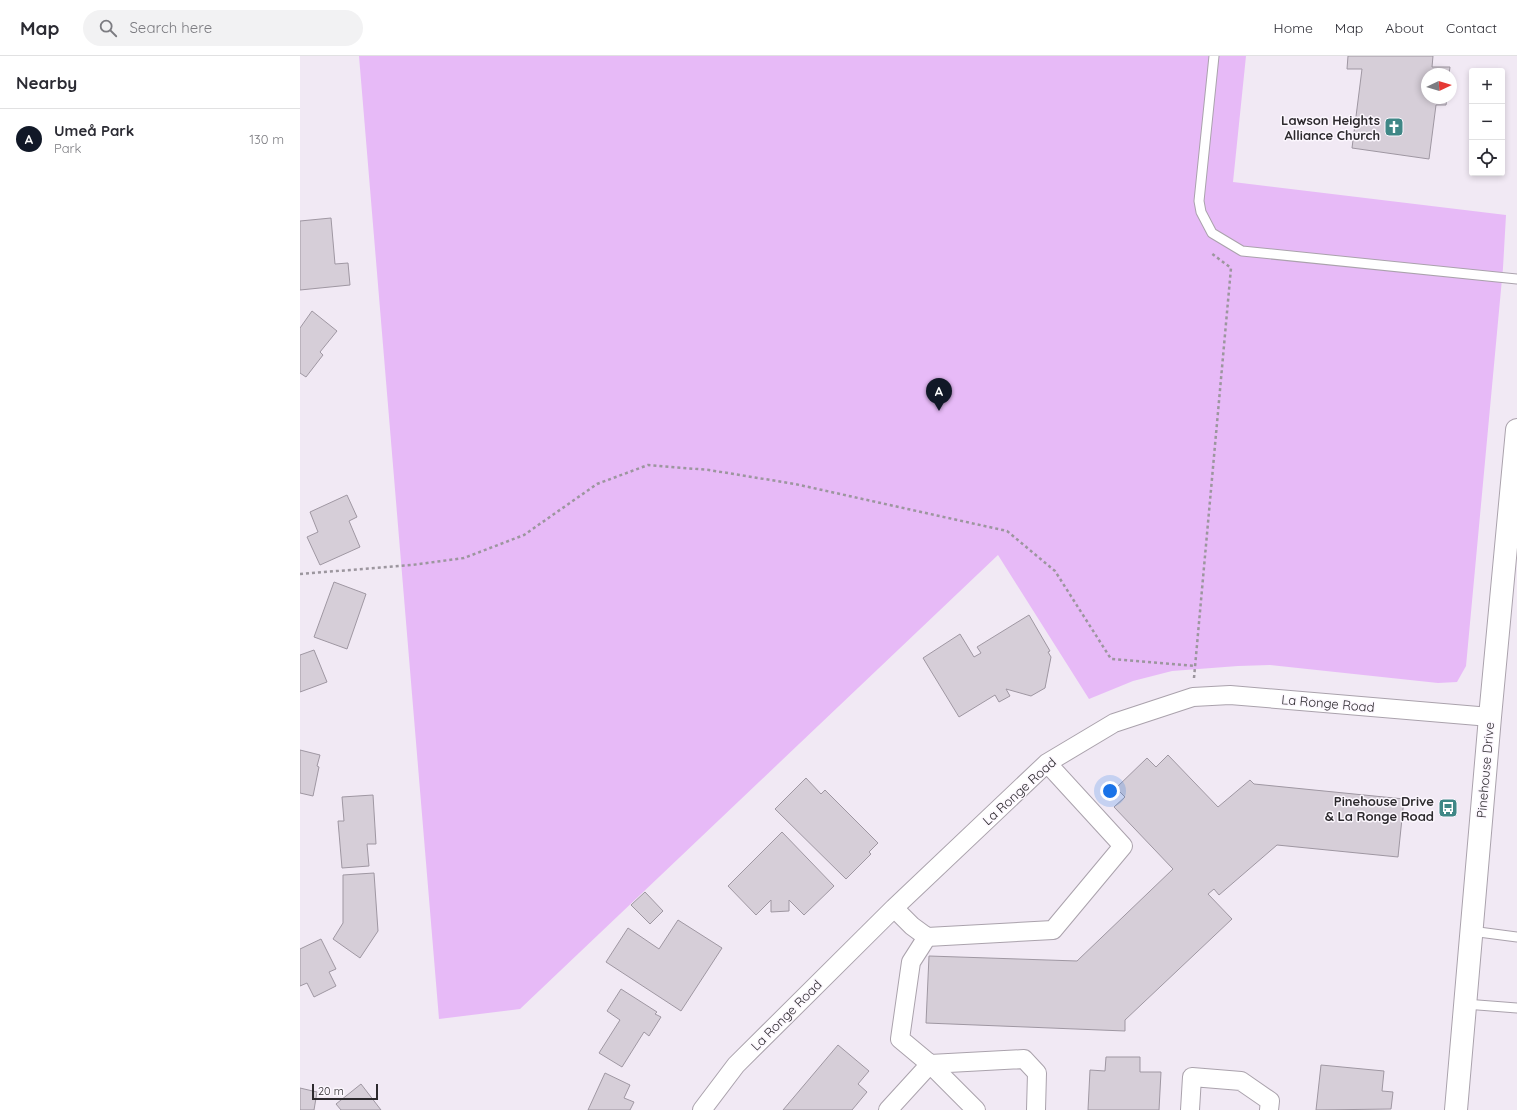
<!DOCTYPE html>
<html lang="en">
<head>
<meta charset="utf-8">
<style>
  :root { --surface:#fff; --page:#f2f2f3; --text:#2b2b33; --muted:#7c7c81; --line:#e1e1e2; --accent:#111827 }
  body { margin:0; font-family:Quicksand,sans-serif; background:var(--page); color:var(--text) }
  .controls { position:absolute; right:12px; top:12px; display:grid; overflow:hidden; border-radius:4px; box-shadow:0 2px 6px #0003 }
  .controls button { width:36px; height:36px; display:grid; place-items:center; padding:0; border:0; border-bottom:1px solid var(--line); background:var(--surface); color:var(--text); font:20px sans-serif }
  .compass { position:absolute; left:1121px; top:12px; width:36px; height:36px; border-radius:50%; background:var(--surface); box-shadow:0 2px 6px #0003; rotate:86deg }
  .scale { position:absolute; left:12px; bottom:10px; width:66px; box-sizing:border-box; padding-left:4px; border:2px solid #2d2a2e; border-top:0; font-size:11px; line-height:14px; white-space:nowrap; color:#2d2a2e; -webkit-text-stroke:3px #fcf7fe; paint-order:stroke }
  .you { position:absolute; left:810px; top:735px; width:14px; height:14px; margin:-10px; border:3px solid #fff; border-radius:50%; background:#1a73e8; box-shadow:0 0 0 6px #1a73e833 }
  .badge { display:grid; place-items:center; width:26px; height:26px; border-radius:50%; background:var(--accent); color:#fff; font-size:13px; font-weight:700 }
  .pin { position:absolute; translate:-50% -33px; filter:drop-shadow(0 1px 2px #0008) }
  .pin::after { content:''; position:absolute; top:21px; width:14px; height:12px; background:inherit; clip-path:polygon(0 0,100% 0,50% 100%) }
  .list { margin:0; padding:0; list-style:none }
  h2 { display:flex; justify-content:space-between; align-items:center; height:52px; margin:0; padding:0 16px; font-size:17px }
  h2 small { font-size:13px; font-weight:400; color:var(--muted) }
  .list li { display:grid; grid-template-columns:26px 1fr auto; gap:12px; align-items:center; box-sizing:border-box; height:60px; padding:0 16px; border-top:1px solid var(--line) }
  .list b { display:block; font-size:15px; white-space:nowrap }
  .list p { margin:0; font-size:13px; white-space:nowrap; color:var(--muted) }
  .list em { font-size:13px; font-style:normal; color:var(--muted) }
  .icon { flex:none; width:22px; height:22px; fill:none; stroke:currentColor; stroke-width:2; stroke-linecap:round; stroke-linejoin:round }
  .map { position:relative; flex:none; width:1217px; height:1054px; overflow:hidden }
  header { display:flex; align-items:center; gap:24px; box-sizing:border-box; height:56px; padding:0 20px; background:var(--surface); border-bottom:1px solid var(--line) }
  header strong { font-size:19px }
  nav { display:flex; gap:22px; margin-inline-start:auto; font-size:14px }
  .search { width:280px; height:36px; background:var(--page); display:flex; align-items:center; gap:10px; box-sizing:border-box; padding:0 14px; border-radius:22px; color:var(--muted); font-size:15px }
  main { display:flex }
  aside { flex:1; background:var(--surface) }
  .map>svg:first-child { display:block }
  .green { fill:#e7baf7 }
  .building { fill:#d6ced8; stroke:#9f97a2 }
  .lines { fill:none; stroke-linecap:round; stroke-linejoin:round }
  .lane-casing { stroke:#aaa2ac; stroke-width:11 }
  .street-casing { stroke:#aaa2ac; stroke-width:20 }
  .secondary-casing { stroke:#aaa2ac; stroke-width:24 }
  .path { stroke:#9c969e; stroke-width:2.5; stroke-dasharray:3 3; stroke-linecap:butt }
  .lane { stroke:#fff; stroke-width:9 }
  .street { stroke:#fff; stroke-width:18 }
  .secondary { stroke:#fff; stroke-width:22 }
  .labels { text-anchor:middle; stroke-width:3; stroke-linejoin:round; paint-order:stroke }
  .poi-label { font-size:13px; font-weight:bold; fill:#2d2a2e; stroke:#fcf7fe; text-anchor:end }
  .street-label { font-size:13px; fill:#2d2a2e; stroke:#fcf7fe }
</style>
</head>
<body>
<header>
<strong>Map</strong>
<div class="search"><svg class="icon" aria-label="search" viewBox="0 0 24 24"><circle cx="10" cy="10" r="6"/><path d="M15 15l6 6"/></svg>Search here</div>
<nav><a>Home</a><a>Map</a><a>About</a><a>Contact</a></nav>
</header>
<main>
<aside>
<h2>Nearby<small></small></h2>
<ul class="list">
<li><span class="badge">A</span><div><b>Umeå Park</b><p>Park</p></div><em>130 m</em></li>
</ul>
</aside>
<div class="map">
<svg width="1217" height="1054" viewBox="0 0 1217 1054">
  <rect width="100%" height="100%" fill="#f1e9f4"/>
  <path class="green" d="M59 0H946L933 126 1206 159 1203 212 1166 610 1157 626 1138 627 970 609 938 610 872 615 833 625 789 643 698 499 220 953 139 963Z"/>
  <path class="building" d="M1048 0H1133L1132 11H1150L1149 18H1127V42H1147L1146 49H1136L1129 103 1052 92 1062 13H1047Z
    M31 162 35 208 48 207 50 229 0 234V165Z
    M12 255 37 275 20 296 23 299 6 321 0 317V272Z
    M47 439 57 461 49 465 60 491 20 509 7 481 18 476 10 456Z
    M34 526 66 538 47 593 14 581Z
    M729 559 750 595 748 596 751 601 745 632 731 640 706 633 710 640 699 646 695 639 659 661 623 602 660 578 674 601 681 597 677 591Z
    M14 594 27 626 0 636V599Z
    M0 694 20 699 17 710 19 711 13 740 0 737Z
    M868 699 918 751 950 724 954 728 1104 743 1098 801 977 789 919 839 914 833 908 838 932 863 825 964V975L626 967 629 900 777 905 873 813 814 751 825 741 816 732 847 702 856 711Z
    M506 722 521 738 525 734 578 787 569 796 571 798 546 823 475 753Z
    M73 739 76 788H67L69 810 42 812 38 765H44L42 741Z
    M482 776 534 830 504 859 489 844V855L471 856V844L456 859 428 830Z
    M74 817 78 875 60 902 33 883 43 867V819Z
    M345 836 363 855 350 868 331 849Z
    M378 864 422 892 381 955 306 906 328 872 359 893Z
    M21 883 36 913 29 916 36 930 14 941 7 927 0 930V893Z
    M321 933 357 956 355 958 361 961 349 980 344 976 322 1011 299 997 320 964 307 955Z
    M538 989 569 1015 558 1028 567 1036 552 1054H483Z
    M806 1001H840V1016H861L859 1054H788L790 1014 805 1015Z
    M1021 1009 1084 1015 1082 1035 1093 1036 1091 1053 1016 1054Z
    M305 1017 330 1029 324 1042 334 1046 330 1054H288Z
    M61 1028 81 1054H41L36 1048Z
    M0 1032 17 1036 14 1054H0Z"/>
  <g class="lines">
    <defs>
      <path id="lane" d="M914 0 899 145 901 156 912 177 942 195 1217 223
        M1171 875 1217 881
        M1165 948 1217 952"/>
      <path id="street" d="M594 852 612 870 627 881 753 874 823 790 747 707
        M627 881 611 906 600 983 630 1008 676 1054
        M402 1054 436 1009 594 852 747 707 814 667 893 641 930 639 1190 661
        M588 1054 630 1008 724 1003 737 1017 736 1054
        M890 1054 892 1021 941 1025 970 1045 969 1054"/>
      <path id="secondary" d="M1156 1054 1190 661 1217 374"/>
    </defs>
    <use href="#lane" class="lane-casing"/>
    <use href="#street" class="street-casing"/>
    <use href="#secondary" class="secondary-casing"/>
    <path class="path" d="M0 518 112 509 164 502 224 479 297 428 348 409 409 414 495 428 707 475 755 515 811 603 895 610
      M894 622 931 212 911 197"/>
    <use href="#lane" class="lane"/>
    <use href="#street" class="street"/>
    <use href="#secondary" class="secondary"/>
  </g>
  <defs>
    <symbol id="church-square" viewBox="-11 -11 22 22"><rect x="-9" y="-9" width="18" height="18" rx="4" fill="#3f8786" stroke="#fcf7fe"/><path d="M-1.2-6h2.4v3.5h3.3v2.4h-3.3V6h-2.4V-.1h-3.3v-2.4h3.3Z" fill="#fff"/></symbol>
    <symbol id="bus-square" viewBox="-11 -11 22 22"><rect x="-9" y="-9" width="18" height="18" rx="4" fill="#3f8786" stroke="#fcf7fe"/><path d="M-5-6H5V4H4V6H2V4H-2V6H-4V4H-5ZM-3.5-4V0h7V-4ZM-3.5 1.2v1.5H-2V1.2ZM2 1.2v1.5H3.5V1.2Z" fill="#fff"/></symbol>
  </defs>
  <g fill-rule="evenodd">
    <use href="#church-square" x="1083" y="60" width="22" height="22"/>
    <use href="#bus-square" x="1137" y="741" width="22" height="22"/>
  </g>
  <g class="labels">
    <g class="poi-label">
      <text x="1080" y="69">Lawson Heights<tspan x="1080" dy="15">Alliance Church</tspan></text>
      <text x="1134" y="750">Pinehouse Drive<tspan x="1134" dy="15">&amp; La Ronge Road</tspan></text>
    </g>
    <g class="street-label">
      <text transform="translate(1028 647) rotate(5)" y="5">La Ronge Road</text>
      <text transform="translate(1185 714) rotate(-85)" y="5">Pinehouse Drive</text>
      <text transform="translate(719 735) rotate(-42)" y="5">La Ronge Road</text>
      <text transform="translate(486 959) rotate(-45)" y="5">La Ronge Road</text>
    </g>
  </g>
</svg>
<div class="controls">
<button>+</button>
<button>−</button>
<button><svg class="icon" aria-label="locate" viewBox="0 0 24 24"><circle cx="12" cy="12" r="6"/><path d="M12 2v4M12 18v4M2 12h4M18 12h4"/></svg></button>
</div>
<svg class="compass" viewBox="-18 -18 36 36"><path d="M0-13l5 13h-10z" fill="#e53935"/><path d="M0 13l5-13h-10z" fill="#7c7c81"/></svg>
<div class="scale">20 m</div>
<div class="you"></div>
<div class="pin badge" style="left:639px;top:355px">A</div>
</div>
</main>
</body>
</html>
